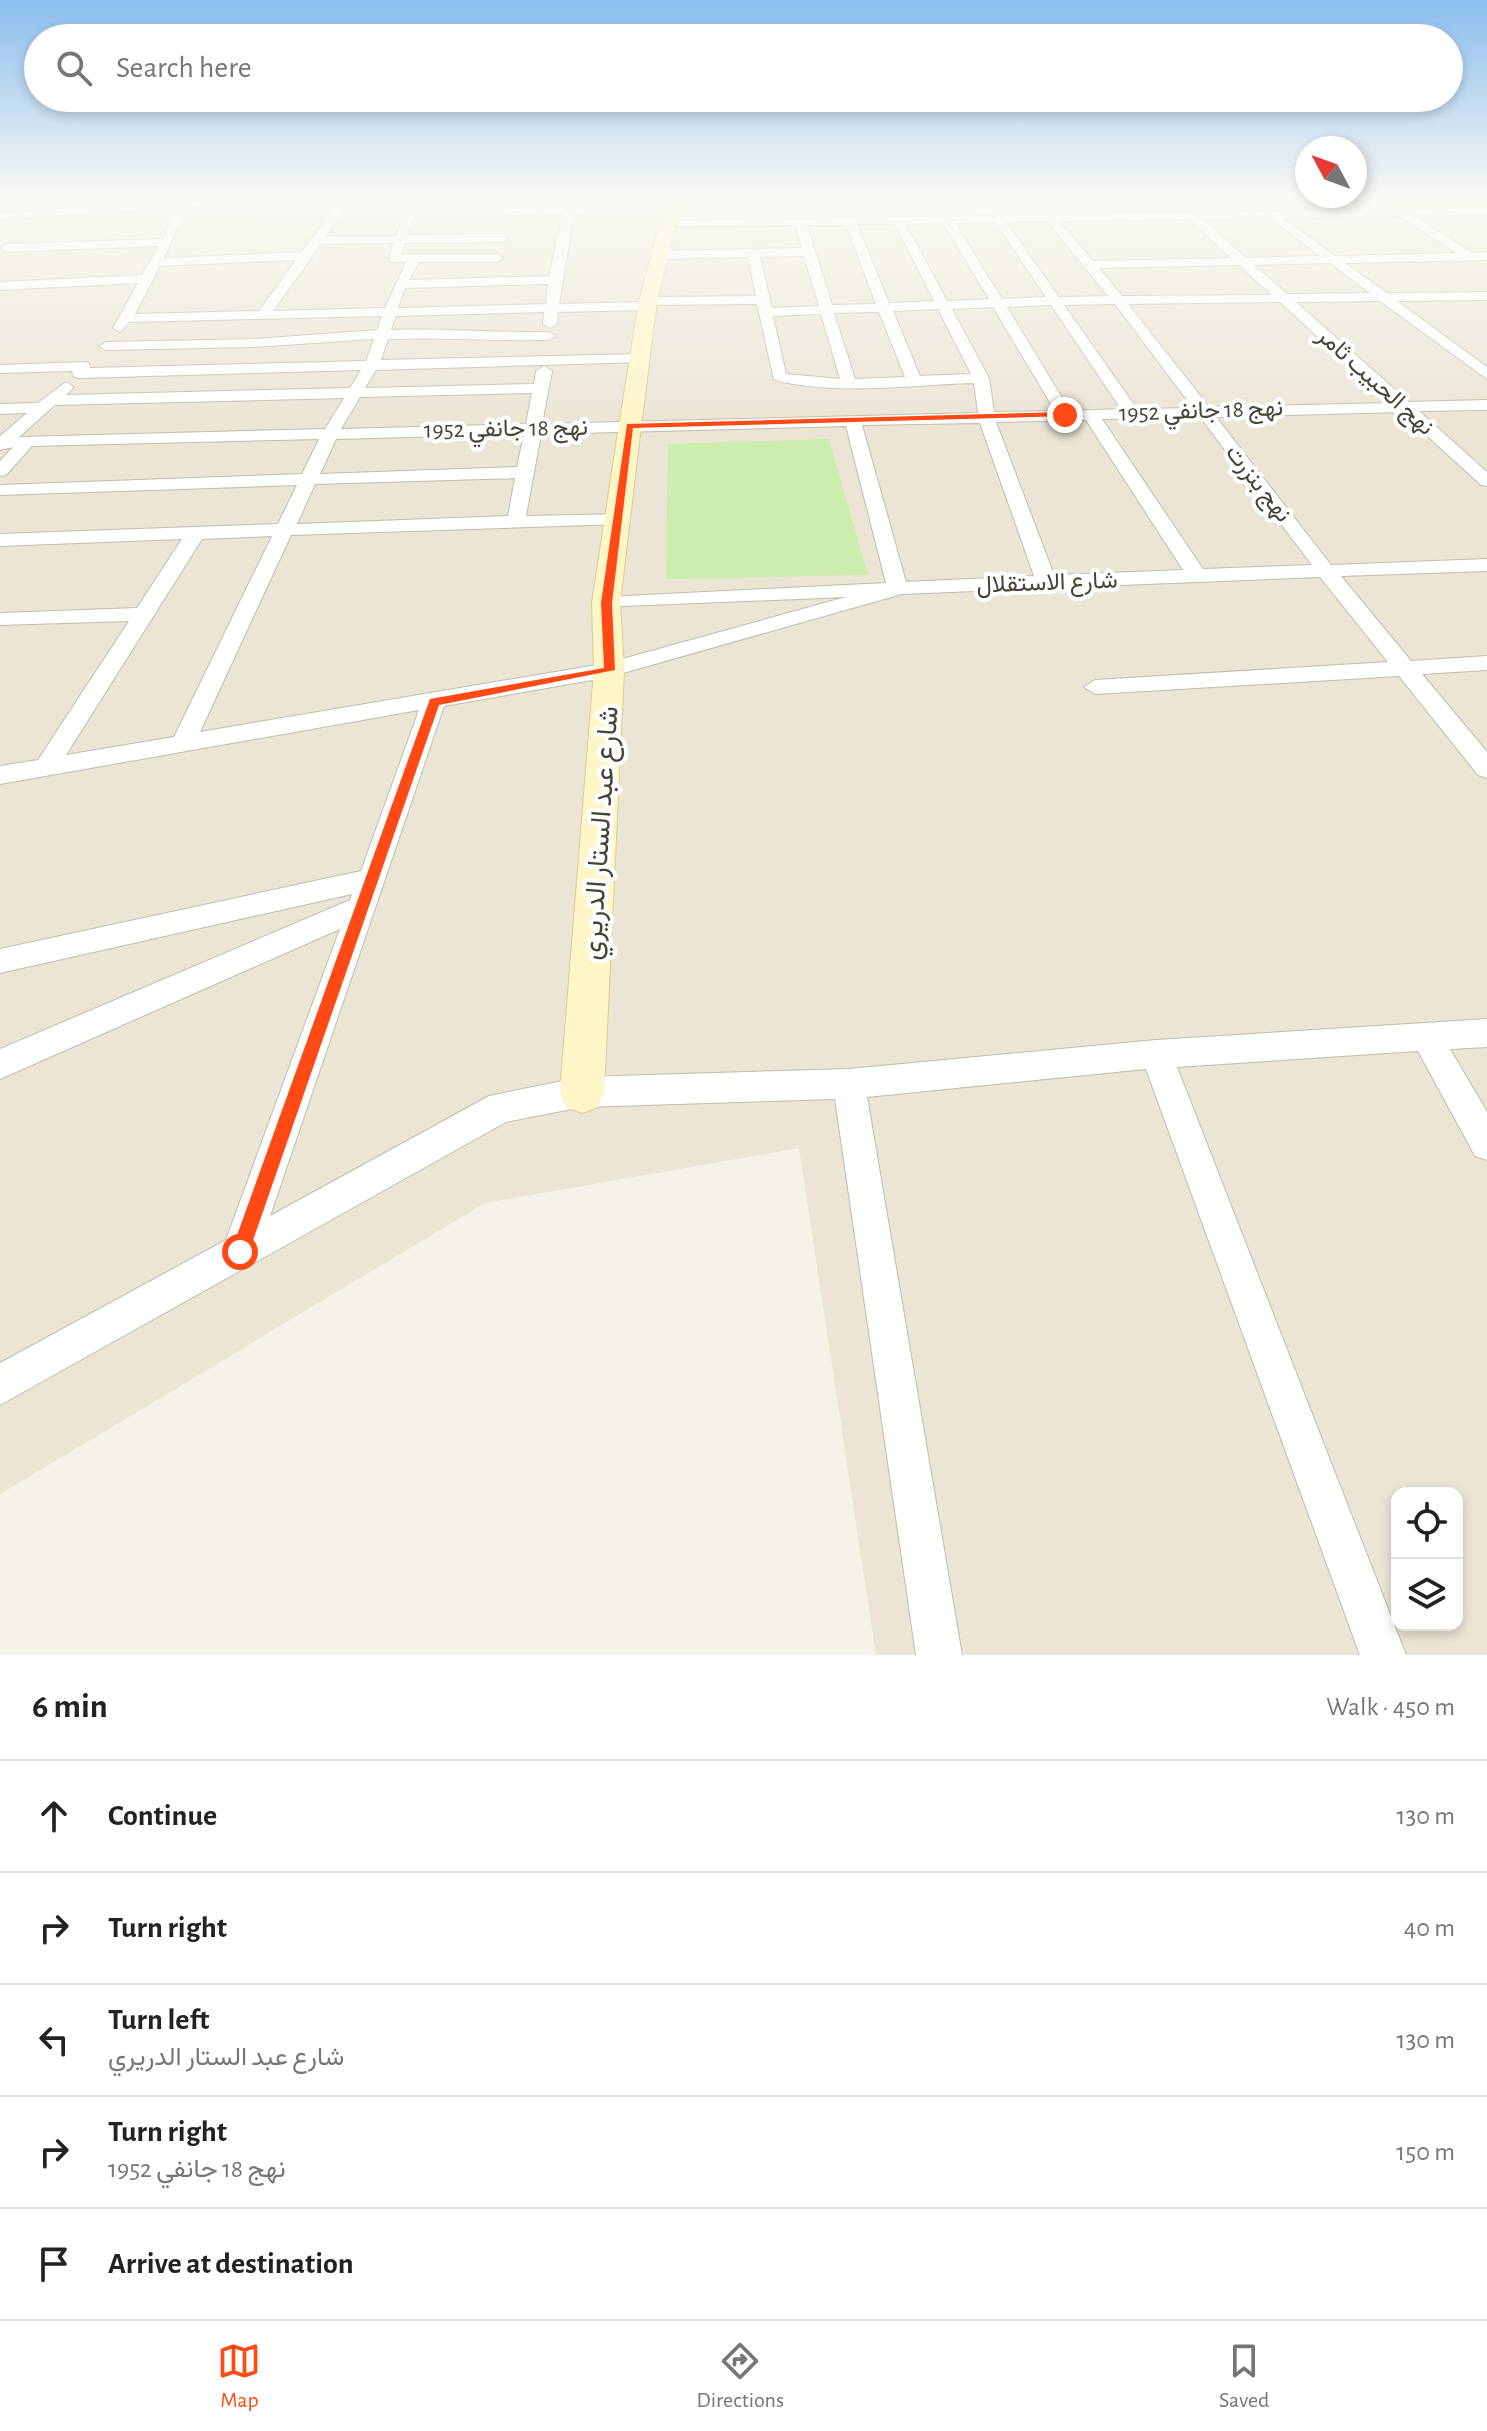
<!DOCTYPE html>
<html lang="en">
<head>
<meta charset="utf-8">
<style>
  :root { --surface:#fff; --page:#f6f6f6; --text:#222; --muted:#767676; --line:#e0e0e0; --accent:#ff4a15 }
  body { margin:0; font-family:"Alegreya Sans",Vazirmatn,sans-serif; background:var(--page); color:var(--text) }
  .controls { position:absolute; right:24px; bottom:24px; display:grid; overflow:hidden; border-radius:16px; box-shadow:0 4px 12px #0003 }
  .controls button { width:72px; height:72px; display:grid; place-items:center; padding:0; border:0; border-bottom:2px solid var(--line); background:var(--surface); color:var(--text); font:40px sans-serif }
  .compass { position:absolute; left:1295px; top:136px; width:72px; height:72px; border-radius:50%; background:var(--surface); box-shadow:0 4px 12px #0003; rotate:311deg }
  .stop { position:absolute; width:24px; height:24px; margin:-18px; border:6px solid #ff4a15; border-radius:50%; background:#fff }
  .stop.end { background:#ff4a15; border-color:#fff; box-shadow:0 2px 8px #0008 }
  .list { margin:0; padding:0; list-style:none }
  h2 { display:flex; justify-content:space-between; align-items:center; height:104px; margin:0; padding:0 32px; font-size:34px }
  h2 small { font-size:26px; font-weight:400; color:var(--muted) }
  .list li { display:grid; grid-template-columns:52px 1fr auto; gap:24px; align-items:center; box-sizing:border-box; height:112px; padding:0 32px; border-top:2px solid var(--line) }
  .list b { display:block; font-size:30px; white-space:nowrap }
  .list p { margin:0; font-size:26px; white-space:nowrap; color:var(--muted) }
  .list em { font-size:26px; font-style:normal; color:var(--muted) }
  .icon { flex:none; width:44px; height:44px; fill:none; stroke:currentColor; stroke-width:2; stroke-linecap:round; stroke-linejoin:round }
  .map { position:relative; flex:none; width:1487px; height:1655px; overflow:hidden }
  .search { position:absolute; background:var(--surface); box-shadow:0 4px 12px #0003; left:24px; right:24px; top:24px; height:88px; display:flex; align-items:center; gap:20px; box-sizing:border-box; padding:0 28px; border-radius:44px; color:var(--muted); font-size:30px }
  .sheet { height:664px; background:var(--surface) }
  nav { display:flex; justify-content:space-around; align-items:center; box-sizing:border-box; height:112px; border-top:2px solid var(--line); background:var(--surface); font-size:22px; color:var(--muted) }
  nav a { display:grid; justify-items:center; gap:4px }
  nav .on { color:var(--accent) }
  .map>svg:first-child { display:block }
  .residential { fill:#eae5d5; fill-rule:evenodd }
  .green { fill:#cbedad }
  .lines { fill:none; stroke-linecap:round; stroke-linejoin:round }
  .street-casing { stroke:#c2bba9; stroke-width:2 }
  .secondary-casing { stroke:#d9cc93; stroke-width:2 }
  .street { fill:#fff; fill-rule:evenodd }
  .secondary { fill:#fff6c8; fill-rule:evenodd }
  .route { fill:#ff4a15 }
  .labels { text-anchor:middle; stroke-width:8; stroke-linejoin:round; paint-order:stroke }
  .far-street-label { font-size:24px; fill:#494335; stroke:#fff }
  .street-label { font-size:28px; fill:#494335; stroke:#fff }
</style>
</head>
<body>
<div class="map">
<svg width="1487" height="1655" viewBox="0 0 1487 1655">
  <rect width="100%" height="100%" fill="#f5f2e7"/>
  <path class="residential" d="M0 197H1487V1655H876L799 1148 485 1203 0 1494ZM1397 1493H1457V1625H1397Z"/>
  <path class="green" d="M1384 197H1487V205H1397Z
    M829 439 868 575 666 579 668 444Z"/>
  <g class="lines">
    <defs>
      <path id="street" d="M181 197H191L190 201 380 197 351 201 326 236H396L411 197H421L407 235 502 234 508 238 502 242 405 243 401 254H497L503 258 497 262H419L409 280 549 276 563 214 509 215 503 212 506 209H462L451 205 453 197H463L464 203H511L517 206 514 209 564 207 567 197H577L575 207 675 206 671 211 574 214 559 304 642 302 648 297 756 296 748 257 658 259 652 255 658 251 802 248 795 225 662 226 666 221 1042 215 1028 197H1039L1053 214 1487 208V214L1414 216 1473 253 1487 252V260L1345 263 1387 293 1487 292V300L1397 301 1487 367V379L1380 301 1296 302 1409 402 1487 400V410L1419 411 1487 472V486L1481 485 1401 412 1216 417 1331 565 1487 559V571L1341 576 1411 661 1487 656V670L1422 674 1487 752V778L1478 775 1399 676 1095 694 1084 687 1095 680 1388 662 1320 577 902 594 609 677 444 706 270 1216 489 1096 582 1077 849 1069 1156 1040 1487 1019V1047L1450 1049 1487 1112V1160L1475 1156 1418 1051 1177 1067 1406 1655H1360L1146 1069 867 1097 962 1655H916L835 1099 582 1107 506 1122 0 1405V1363L226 1240 340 929 0 1079V1049L350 900 352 894 0 973V949L361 871 419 710 0 784V766L38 760 129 621 0 625V613L137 608 182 539 0 546V534L278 524 297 485 0 495V485L302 474 319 439 32 446 6 475 0 476V461L13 447 0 450V436L27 413 0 414V404L38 403 66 382 74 387 66 395 350 388 361 370 78 378 73 376 72 371 0 373V365L84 362 89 363 90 368 366 361 374 339 255 347 106 350 99 346 106 342 255 339 377 330 382 316 130 322 120 332 113 328 138 283 0 290V282L142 275 159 246 6 252 0 248 6 244 163 239 176 208 0 219V213L179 201ZM339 202 302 252 164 258 187 207ZM1399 216 1457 253 1335 256 1283 218ZM1270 218 1320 256 1246 258 1202 219ZM1189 219 1231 258 1093 261 1059 221ZM1047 221 1108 296 1059 297 1006 222ZM995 222 1046 297 1002 299 955 223ZM943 223 989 299 947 301 906 224ZM857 224H895L934 301 889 303ZM807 225H846L876 304 832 305ZM393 243 389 261 406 262 385 308 273 311 321 244ZM804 256 819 306 772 308 760 257ZM296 260 259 311 135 314 160 266ZM1330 263 1370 293 1287 294 1254 265ZM1239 265 1272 295 1122 296 1099 268ZM548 284 546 304 398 308 405 288ZM1280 302 1390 403 1209 407 1128 304ZM757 304 774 380C838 396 909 385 974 383L978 413 542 424 552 371 544 366 536 371 534 384 365 388 376 370 642 362 649 358 642 354 381 360 388 339C442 337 495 341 549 340L556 336 549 332C496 333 444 328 391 330L396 316 544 312 543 324 550 328 557 324 558 312 648 310 654 305ZM1115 304 1193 408 1137 409 1064 305ZM1051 305 1121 409 1070 411 1007 307ZM993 307 1055 411 994 412 989 378 952 309ZM938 309 971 374 920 376 893 311ZM879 312 905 377 855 379 834 313ZM821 314 840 379 786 374 773 316ZM532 393 526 424 341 429 360 397ZM344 398 325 429 19 437 55 405ZM1200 417 1312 565 1203 569 1102 419ZM1086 420 1183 570 1054 575 996 422ZM980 423 1034 576 906 582 862 425ZM846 426 886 583 606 597 596 603 599 607 846 597 608 663 200 732 291 535 619 524 626 522V514L526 516 541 434ZM524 434 517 467 320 474 336 439ZM515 478 508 516 297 524 315 484ZM272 536 174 737 66 755 202 539Z"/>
      <path id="secondary" d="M667 197H683L657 301 641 426 620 603 624 670 604 1092 598 1107 582 1113 566 1107 560 1092 594 670 592 603 619 426 639 301Z"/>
    </defs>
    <use href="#street" class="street-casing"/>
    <use href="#secondary" class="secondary-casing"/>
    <use href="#street" class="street"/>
    <use href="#secondary" class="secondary"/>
  </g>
  <linearGradient id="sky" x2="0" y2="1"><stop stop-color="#8abeee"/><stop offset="0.46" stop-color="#faf9f4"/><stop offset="1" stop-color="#faf9f4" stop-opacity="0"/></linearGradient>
  <rect width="1487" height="429" fill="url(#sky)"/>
  <path class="route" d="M1065 412 1068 416 633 428 612 603 615 670 439 705 249 1252 246 1258H233L231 1252 430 699 604 668 601 603 627 424Z"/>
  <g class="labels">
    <g class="far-street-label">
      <text transform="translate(1376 381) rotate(42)" y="8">نهج الحبيب ثامر</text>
      <text transform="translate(1201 410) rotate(-2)" y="8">نهج 18 جانفي 1952</text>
      <text transform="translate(506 428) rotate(-1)" y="8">نهج 18 جانفي 1952</text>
      <text transform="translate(1259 483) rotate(52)" y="8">نهج بنزرت</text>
      <text transform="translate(1047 582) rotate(-2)" y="8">شارع الاستقلال</text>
    </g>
    <g class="street-label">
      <text transform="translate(599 833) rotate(-86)" y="10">شارع عبد الستار الدريري</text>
    </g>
  </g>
</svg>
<div class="controls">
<button><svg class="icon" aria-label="locate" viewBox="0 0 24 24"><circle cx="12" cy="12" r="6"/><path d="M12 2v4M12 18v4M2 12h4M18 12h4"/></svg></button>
<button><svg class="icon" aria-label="layers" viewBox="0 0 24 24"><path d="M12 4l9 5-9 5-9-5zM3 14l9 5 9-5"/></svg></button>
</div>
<svg class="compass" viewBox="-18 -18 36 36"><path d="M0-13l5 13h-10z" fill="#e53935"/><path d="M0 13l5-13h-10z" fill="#767676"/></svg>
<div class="stop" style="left:240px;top:1252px"></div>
<div class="stop end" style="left:1065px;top:415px"></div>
<div class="search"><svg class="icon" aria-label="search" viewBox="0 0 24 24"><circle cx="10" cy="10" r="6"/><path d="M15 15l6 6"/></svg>Search here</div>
</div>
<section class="sheet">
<h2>6 min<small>Walk · 450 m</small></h2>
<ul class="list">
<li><svg class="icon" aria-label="ahead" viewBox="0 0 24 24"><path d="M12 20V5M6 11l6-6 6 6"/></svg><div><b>Continue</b></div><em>130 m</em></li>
<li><svg class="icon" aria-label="right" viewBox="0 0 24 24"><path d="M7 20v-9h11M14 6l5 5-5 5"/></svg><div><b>Turn right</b></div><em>40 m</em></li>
<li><svg class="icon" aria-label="left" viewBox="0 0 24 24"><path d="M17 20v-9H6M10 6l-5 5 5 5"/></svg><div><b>Turn left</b><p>شارع عبد الستار الدريري</p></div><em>130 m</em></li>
<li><svg class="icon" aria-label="right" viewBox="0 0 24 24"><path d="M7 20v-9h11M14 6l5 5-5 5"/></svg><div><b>Turn right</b><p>نهج 18 جانفي 1952</p></div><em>150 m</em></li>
<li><svg class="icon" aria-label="arrive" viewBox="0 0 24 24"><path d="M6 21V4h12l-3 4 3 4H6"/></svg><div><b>Arrive at destination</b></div></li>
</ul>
</section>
<nav>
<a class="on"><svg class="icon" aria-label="map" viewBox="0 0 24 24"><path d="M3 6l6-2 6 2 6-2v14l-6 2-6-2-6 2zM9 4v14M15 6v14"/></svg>Map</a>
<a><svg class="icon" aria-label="directions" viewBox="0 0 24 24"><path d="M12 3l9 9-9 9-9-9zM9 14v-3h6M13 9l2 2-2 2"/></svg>Directions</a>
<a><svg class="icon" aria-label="saved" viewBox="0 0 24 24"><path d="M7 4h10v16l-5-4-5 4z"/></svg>Saved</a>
</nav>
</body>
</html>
